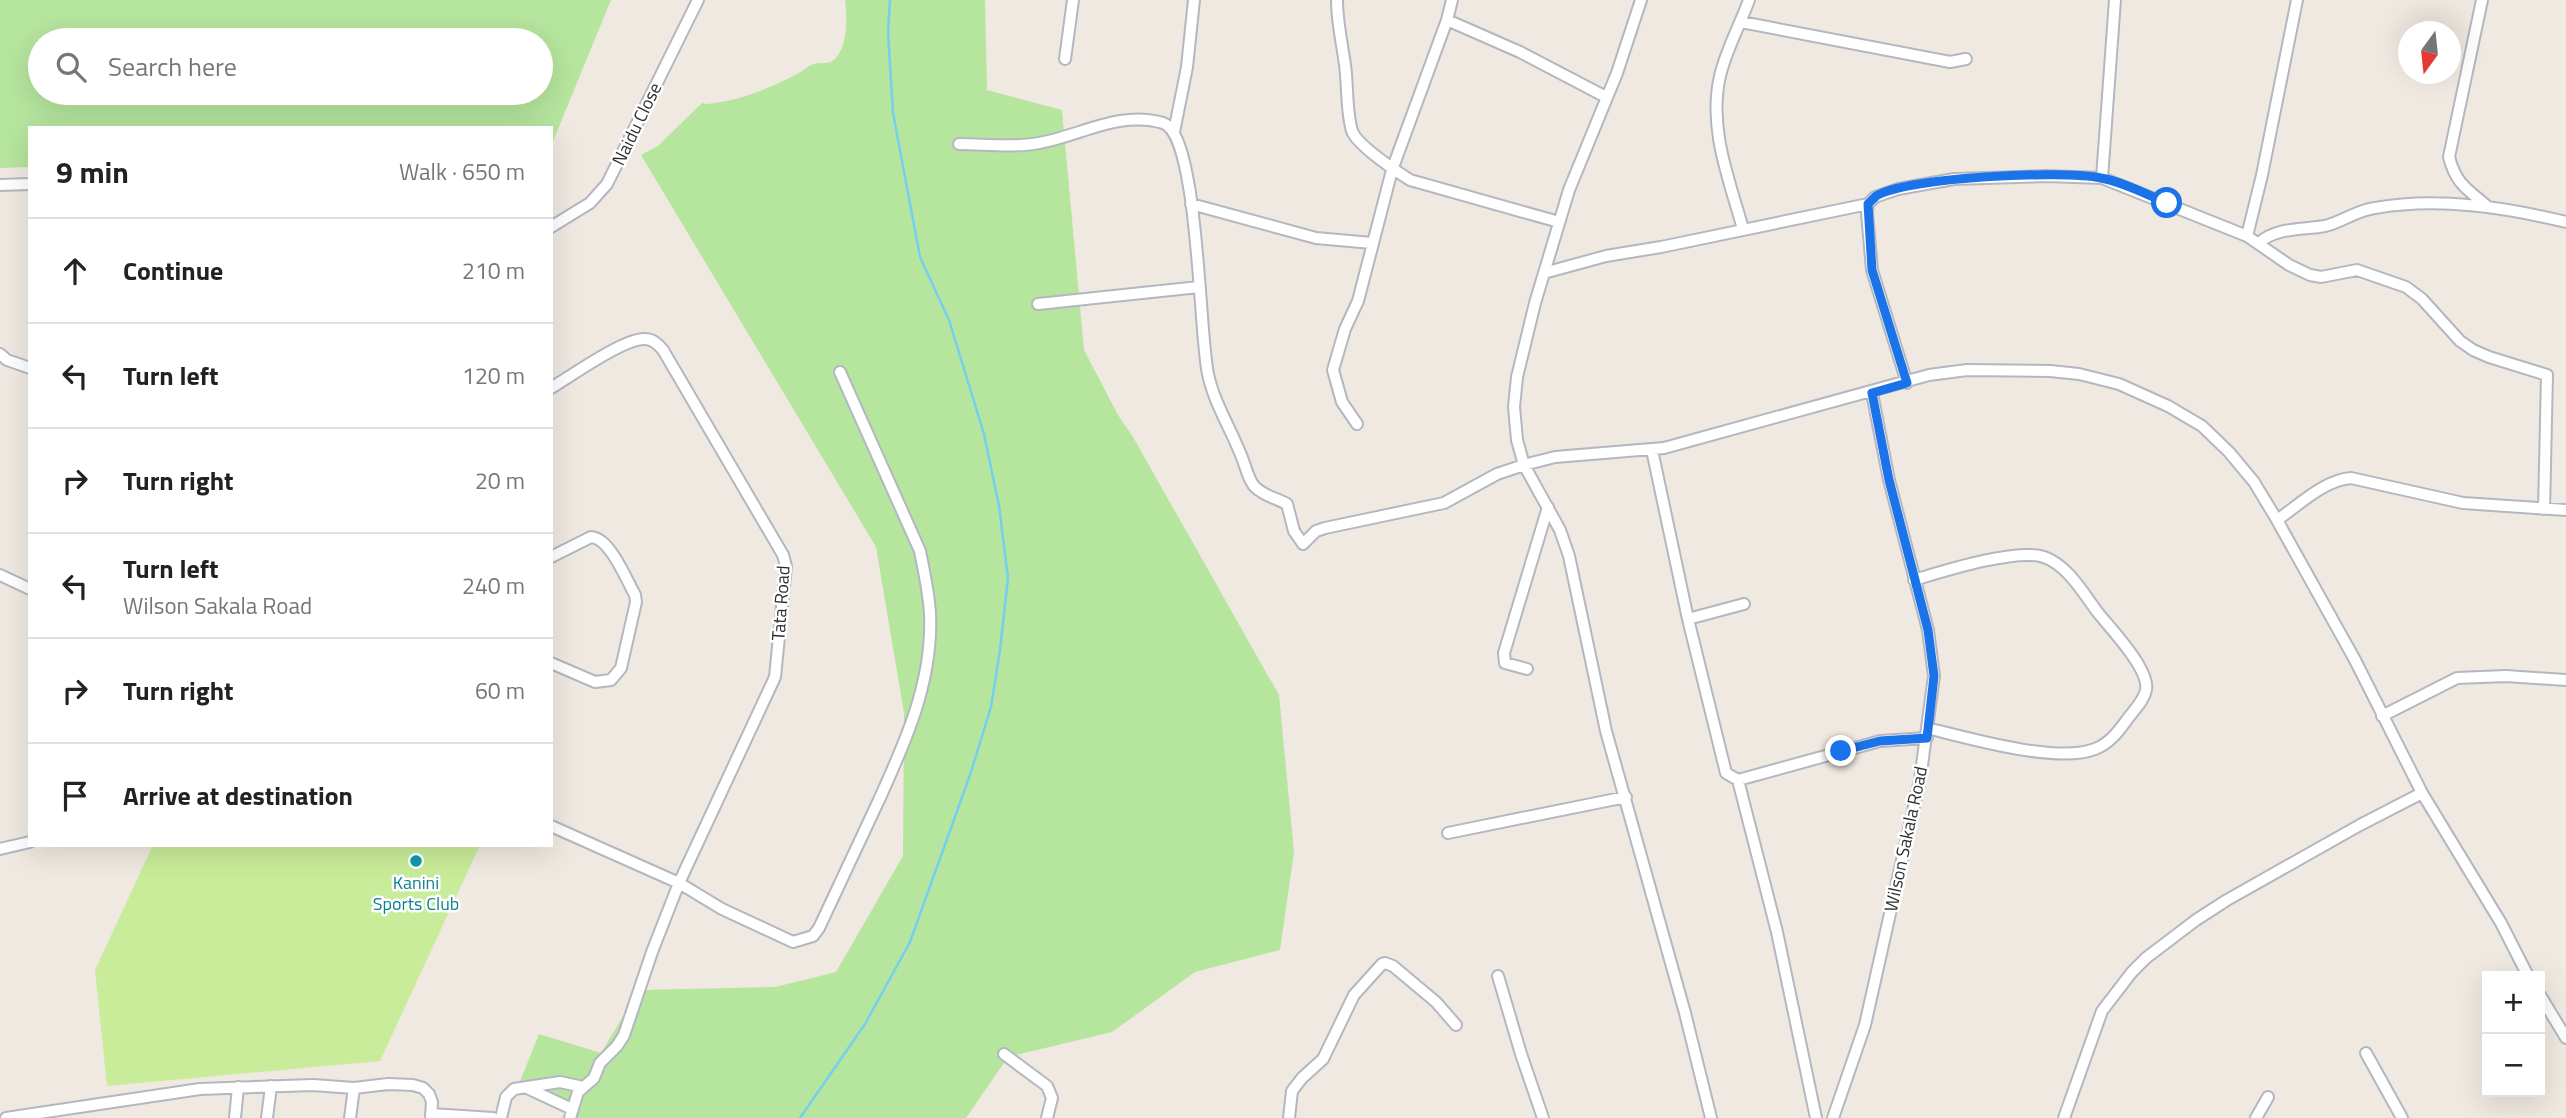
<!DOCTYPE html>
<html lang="en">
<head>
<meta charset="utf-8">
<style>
  :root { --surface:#fff; --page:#f2f2f2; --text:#222; --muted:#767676; --line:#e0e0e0 }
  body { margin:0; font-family:"Titillium Web",sans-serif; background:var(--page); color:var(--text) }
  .controls { position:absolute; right:21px; bottom:21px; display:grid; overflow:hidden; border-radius:0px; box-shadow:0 7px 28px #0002 }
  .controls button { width:63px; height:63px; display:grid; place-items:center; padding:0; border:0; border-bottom:2px solid var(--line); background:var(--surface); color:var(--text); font:35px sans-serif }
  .compass { position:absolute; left:2398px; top:21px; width:63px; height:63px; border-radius:50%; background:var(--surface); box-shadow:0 7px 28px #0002; rotate:195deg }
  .stop { position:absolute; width:21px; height:21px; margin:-16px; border:5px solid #1a73e8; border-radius:50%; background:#fff }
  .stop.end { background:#1a73e8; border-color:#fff; box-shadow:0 2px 7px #0008 }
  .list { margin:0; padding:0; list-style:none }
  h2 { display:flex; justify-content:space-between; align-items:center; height:91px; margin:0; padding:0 28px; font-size:30px }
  h2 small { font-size:23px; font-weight:400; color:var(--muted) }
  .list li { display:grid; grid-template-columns:46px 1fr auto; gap:21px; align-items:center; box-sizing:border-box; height:105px; padding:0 28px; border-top:2px solid var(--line) }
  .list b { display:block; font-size:26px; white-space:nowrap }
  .list p { margin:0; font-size:23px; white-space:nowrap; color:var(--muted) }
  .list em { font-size:23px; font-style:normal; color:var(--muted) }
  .icon { flex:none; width:38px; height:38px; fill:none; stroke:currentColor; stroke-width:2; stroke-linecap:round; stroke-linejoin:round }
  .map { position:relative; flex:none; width:2566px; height:1118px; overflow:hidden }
  .search { position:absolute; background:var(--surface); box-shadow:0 7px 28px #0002; left:28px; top:28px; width:525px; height:77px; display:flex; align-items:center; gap:18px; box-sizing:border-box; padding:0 24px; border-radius:38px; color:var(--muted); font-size:26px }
  .panel { position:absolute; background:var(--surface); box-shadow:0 7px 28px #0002; left:28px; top:126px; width:525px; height:721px; border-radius:0px }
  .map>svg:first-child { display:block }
  .green { fill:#b6e59e; fill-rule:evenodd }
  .pitch { fill:#c9ec9a }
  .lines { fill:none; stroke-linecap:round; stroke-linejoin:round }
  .stream { stroke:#75cff0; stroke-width:2.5 }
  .minor-casing { stroke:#b4b7c1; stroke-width:14 }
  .minor { stroke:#fff; stroke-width:10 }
  .route { stroke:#1a73e8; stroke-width:9 }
  .culture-dot { fill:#0f9aa8; stroke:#fff; stroke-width:2.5 }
  .labels { text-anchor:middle; stroke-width:5; stroke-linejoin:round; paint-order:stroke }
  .street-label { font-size:18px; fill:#2e2e2e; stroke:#fff }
  .culture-label { font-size:18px; fill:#0d838f; stroke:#fff }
</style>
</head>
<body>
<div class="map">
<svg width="2566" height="1118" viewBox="0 0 2566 1118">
  <rect width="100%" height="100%" fill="#efe9e1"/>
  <path class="green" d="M0 0H611L551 146V128H30V167L0 168ZM40 40H541V93H40Z
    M845 0H985L987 90 1062 110 1084 350 1118 415 1133 437 1279 695 1294 852 1280 950 1195 972 1112 1032 1008 1057 966 1118H578L517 1089 539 1034 601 1053 639 990 775 987 836 972 903 856 904 713 876 547 641 155 658 146 703 102 704 104C736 102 769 89 797 74 802 72 806 67 811 65 819 61 829 66 836 58 848 44 847 17 845 0Z"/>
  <path class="pitch" d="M153 845H480L380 1061 107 1086 95 970Z"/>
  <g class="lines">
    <path class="stream" d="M800 1118 865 1024 910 942 970 775 991 707 1000 650 1008 578 999 506 984 434 949 320 920 257 893 113 888 32 890 0"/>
    <defs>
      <path id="minor" d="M1337 0C1337 22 1342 43 1345 65 1348 86 1346 111 1352 131 1357 145 1397 172 1410 180L1559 222
        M1641 0 1617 73 1569 190 1535 303 1517 377 1514 407 1517 440 1524 465 1560 530 1569 556 1606 731 1685 1013 1711 1118
        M2482 0 2449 157C2456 184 2467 189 2487 206
        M1447 20 1520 52 1606 97
        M1741 22 1950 62 1966 59
        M1065 59 1073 0
        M1174 132 1187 67 1194 0
        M959 144C984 144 1014 148 1039 143 1080 136 1120 110 1163 123 1199 134 1199 336 1208 374 1214 404 1234 434 1244 463 1247 471 1249 481 1255 487 1264 496 1276 498 1287 504L1294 531 1303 544 1316 531 1325 528 1444 503 1497 474 1524 465 1555 457 1664 448 1929 375 1967 370 2050 371 2079 374 2119 384 2168 406 2202 426 2229 452 2254 482 2277 520 2355 660 2422 793 2501 923 2528 976
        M2102 178 2115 0
        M0 185 30 184
        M1191 204 1316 238 1372 243
        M551 227 590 203 607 184 698 0
        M1743 229C1729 179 1708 128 1720 76 1726 50 1740 25 1749 0
        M2247 236 2262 175 2297 0
        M2259 243C2276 227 2303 230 2325 226 2342 222 2357 210 2375 208 2438 197 2504 207 2566 222
        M1544 273 1606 256 1661 247 1868 204
        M1038 304 1199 287
        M0 354 7 360 30 368
        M1907 383 1872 270 1867 213 1868 204 1875 197 1898 189 1954 179 2046 176 2102 178 2247 236 2289 265 2310 275 2321 277 2357 270 2406 287 2422 299 2460 341 2473 350 2489 357 2547 375 2544 509
        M551 388C571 376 624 338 645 339 653 339 658 344 663 350L783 555 786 566 775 677 679 883 652 952 624 1035 617 1046 600 1063 594 1078 578 1092 570 1118
        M1357 424 1342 402 1333 370 1345 329 1358 301 1392 170 1447 20 1452 0
        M1652 450 1688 619 1726 773 1738 780 1880 741 1927 738
        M2277 520C2299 505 2324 480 2351 478L2463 503 2566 510
        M551 557 591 537C610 538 626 579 635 595L636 602 621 668 611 680 595 682 551 663
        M0 575 30 589
        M1914 580C1944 571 2016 548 2044 557 2068 565 2085 596 2099 614 2112 630 2150 670 2146 690 2144 700 2136 708 2129 717 2120 729 2111 743 2095 749 2057 764 1968 738 1927 728
        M1688 619 1744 604
        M1527 669 1505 663 1504 653 1548 507
        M2382 716 2457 678 2506 676 2566 680
        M1738 780 1777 932 1816 1118
        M551 826 679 883 722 909 793 942 813 936 819 928C839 886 858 844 878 802 905 743 933 682 930 614 929 593 924 572 920 551L840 372
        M1448 833 1626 797
        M0 849 30 842
        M1498 976 1521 1054 1543 1118
        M2540 995 2566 1038
        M2366 1053 2402 1118
        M1004 1054 1047 1086 1052 1098 1047 1118
        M527 1088 572 1109
        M431 1114 493 1118
        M6 1118 200 1089 313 1085 354 1088 388 1084 413 1085 423 1088 429 1094 432 1102 431 1118
        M235 1118 238 1087
        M267 1118 271 1086
        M350 1118 354 1088
        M501 1118 506 1097 514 1089 560 1082 583 1087
        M1289 1118 1292 1091 1302 1078 1323 1059 1354 995 1382 964 1385 963 1393 966 1436 1002 1456 1025
        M1833 1118 1865 1025 1920 780 1934 676 1928 630 1889 480 1872 393
        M2064 1118 2102 1011 2132 972 2146 958 2196 920 2227 900 2360 825 2422 793
        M2256 1118 2268 1097"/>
    </defs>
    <use href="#minor" class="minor-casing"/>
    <use href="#minor" class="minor"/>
  </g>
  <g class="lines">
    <path class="route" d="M1841 751 1880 741 1927 738 1934 676 1928 630 1889 480 1872 393 1907 383 1872 270 1868 204C1870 202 1874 198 1876 196 1907 177 2063 170 2101 178 2123 182 2146 194 2167 203"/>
  </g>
  <circle class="culture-dot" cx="416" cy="861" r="7"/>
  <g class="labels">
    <g class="street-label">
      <text transform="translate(637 124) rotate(-64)" y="6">Naidu Close</text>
      <text transform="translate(781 603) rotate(-86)" y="6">Tata Road</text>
      <text transform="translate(1906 839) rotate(-78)" y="6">Wilson Sakala Road</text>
    </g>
    <g class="culture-label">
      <text x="416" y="889">Kanini<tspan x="416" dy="21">Sports Club</tspan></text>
    </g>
  </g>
</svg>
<div class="controls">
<button>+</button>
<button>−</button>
</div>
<svg class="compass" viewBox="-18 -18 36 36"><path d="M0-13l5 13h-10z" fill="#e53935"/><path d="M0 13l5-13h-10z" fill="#767676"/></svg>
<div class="stop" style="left:2167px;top:203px"></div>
<div class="stop end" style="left:1841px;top:751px"></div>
<div class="search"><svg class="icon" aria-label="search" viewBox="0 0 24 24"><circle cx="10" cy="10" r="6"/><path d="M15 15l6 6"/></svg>Search here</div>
<section class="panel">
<h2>9 min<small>Walk · 650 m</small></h2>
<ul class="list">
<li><svg class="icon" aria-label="ahead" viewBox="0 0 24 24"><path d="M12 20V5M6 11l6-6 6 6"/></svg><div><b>Continue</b></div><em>210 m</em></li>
<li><svg class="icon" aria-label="left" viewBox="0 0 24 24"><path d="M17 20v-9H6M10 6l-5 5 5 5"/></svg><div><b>Turn left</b></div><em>120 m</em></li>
<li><svg class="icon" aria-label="right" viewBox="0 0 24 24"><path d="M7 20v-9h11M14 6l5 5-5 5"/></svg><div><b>Turn right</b></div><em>20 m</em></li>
<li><svg class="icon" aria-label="left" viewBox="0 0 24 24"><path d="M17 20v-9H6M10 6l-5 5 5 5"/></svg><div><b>Turn left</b><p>Wilson Sakala Road</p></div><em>240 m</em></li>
<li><svg class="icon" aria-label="right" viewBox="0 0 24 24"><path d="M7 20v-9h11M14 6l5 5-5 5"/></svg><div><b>Turn right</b></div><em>60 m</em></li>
<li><svg class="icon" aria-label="arrive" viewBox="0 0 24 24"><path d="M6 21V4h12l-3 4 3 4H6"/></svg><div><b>Arrive at destination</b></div></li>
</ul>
</section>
</div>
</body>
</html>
